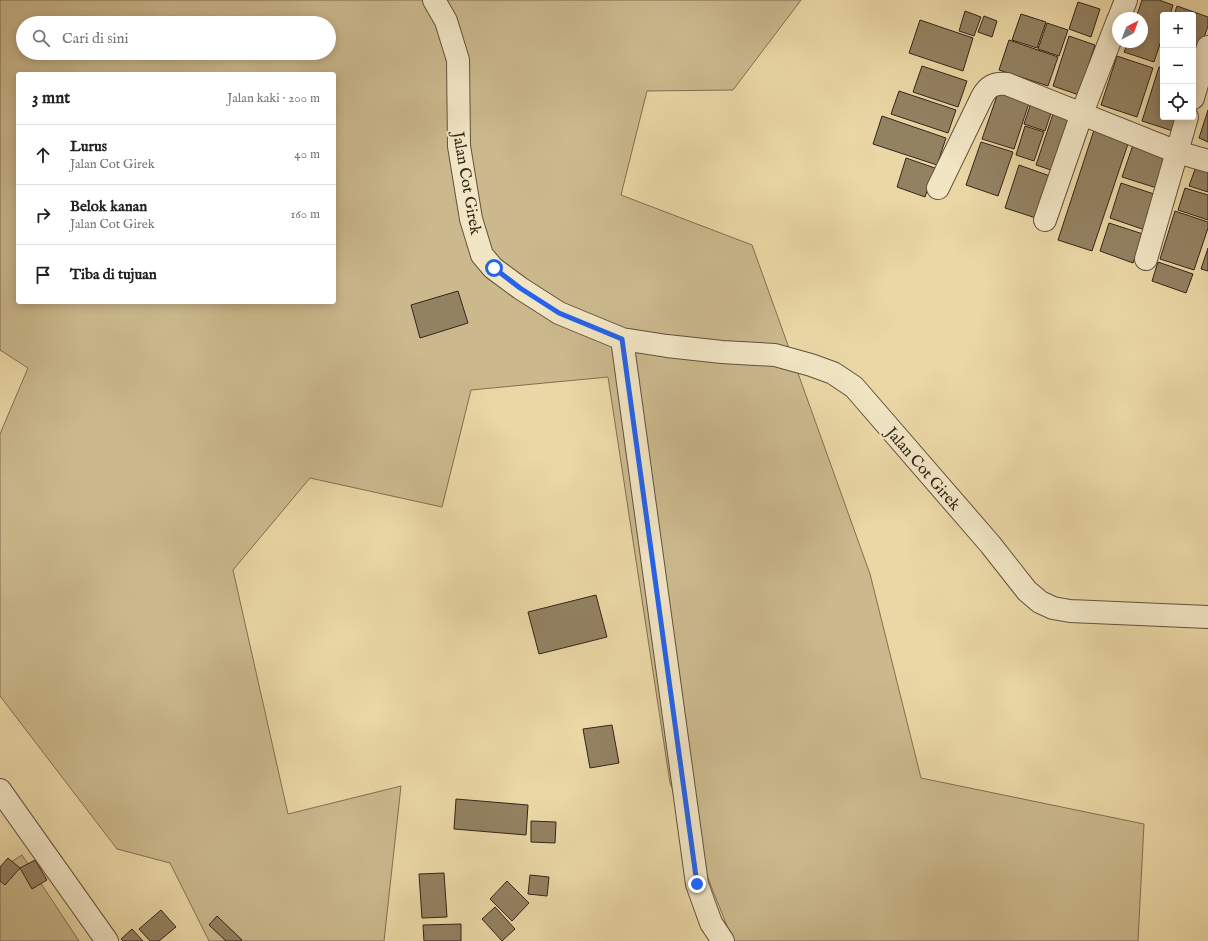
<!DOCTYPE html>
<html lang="id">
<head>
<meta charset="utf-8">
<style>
  :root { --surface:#fff; --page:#f6f6f6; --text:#222; --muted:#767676; --line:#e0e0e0 }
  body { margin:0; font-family:"IM FELL English",serif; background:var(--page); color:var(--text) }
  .controls { position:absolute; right:12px; top:12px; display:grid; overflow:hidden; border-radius:4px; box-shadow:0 2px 10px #0003 }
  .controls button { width:36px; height:36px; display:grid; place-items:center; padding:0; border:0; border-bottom:1px solid var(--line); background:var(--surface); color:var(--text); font:20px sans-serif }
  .compass { position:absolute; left:1112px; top:12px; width:36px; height:36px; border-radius:50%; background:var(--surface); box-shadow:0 2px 10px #0003; rotate:42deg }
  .stop { position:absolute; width:12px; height:12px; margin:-9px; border:3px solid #2563eb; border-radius:50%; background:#fff }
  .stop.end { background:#2563eb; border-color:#fff; box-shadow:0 1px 4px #0008 }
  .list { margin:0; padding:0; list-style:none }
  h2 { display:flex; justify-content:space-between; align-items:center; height:52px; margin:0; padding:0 16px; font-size:17px }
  h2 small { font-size:13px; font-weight:400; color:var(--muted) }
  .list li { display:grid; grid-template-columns:26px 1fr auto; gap:12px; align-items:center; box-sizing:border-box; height:60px; padding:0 16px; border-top:1px solid var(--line) }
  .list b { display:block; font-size:15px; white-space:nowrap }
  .list p { margin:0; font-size:13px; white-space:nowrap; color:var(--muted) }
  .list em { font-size:13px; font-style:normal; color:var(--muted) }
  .icon { flex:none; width:22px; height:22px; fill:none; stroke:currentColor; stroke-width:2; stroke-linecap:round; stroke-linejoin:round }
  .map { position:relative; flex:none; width:1208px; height:941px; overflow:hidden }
  .search { position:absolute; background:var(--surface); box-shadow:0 2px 10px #0003; left:16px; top:16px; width:320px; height:44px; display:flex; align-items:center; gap:10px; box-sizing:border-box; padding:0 14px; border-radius:22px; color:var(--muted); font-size:15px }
  .panel { position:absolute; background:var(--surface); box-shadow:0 2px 10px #0003; left:16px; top:72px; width:320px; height:232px; border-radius:4px }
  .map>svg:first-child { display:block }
  .green { fill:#cbb98d; stroke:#806f54; fill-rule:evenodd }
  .building { fill:#938262; stroke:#34251a }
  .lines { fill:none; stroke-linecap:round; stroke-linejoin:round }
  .minor-casing { stroke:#62523d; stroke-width:24 }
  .minor { stroke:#f1e5c4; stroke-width:22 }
  .route { stroke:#2563eb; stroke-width:5 }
  .labels { text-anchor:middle; stroke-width:4; stroke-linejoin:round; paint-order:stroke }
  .street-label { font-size:16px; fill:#34251a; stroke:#f1e5c4 }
</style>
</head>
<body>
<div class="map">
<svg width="1208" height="941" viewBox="0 0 1208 941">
  <rect width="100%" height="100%" fill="#ead7a5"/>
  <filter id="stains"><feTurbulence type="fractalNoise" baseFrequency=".005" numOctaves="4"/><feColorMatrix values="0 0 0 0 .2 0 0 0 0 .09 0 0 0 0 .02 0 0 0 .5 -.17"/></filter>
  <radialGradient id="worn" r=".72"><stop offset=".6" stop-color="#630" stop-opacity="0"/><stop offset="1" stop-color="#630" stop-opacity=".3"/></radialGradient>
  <path class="green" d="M0 0H801L733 90 647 91 621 195 752 245 870 574 921 778 1144 824 1138 941H733L670 783 608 377 471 390 442 507 310 478 233 570 288 814 401 786 384 941H209L170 863 117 849 0 696V434L28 368 0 350ZM23 23H329V53H23ZM18 74H334V302H18Z
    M22 855 79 941H0V869Z"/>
  <path class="building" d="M1142 0H1159L1173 5 1170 15H1163V35L1154 62 1124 52 1128 42H1142V18H1136Z
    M1078 2 1100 9 1091 37 1069 29Z
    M1177 6 1208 17V26L1201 46 1193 43V15H1174Z
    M965 11 981 17 974 36 959 31Z
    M1021 14 1046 22 1037 48 1012 40Z
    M984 16 997 21 992 37 978 32Z
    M920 20 973 38 963 71 909 53Z
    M1047 23 1068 30 1059 56 1038 49Z
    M1069 36 1095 45 1079 95 1053 86Z
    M1009 40 1058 57 1048 86 999 70Z
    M1117 56 1153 68 1137 117 1101 105Z
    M922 66 967 81 958 107 913 92Z
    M1159 67 1163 69V117H1181L1176 132 1142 121Z
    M899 91 956 110 948 133 891 114Z
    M998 93 1029 103 1014 149 982 139Z
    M1031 103 1052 110 1045 131 1024 124Z
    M1208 110V142L1199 138Z
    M1054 111 1072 117 1054 171 1036 165Z
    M882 116 946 138 937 165 873 144Z
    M1025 126 1044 132 1034 161 1016 155Z
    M1095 127 1130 138 1092 251 1058 240Z
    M981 142 1013 152 998 196 966 185Z
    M1134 142 1171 154 1160 189 1122 177Z
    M906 158 935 168 925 197 897 187Z
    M1198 161 1208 164V192L1189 186Z
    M1019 165 1050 176 1036 218 1005 208Z
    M1121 183 1157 195 1145 230 1110 218Z
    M1185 188 1208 195V220L1178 210Z
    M1175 211 1208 222V228L1194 270 1160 259Z
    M1109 223 1143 234 1133 263 1100 251Z
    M1208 248V271L1201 269Z
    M1158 262 1193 274 1186 293 1152 281Z
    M458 291 468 323 420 338 411 305Z
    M596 595 607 637 539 654 528 612Z
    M612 725 619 763 590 768 583 729Z
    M456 799 528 805 526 835 454 829Z
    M531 821 556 822 555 843 531 842Z
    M8 858 20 868 5 885 0 881V867Z
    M35 860 47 880 32 889 20 868Z
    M444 873 447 917 422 918 419 874Z
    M530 875 549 877 547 896 528 894Z
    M507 881 529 903 512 921 490 899Z
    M495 907 515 929 502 941 482 919Z
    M161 910 176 927 159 941H150L139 929Z
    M217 916 242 940 241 941H226L209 925Z
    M461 924V941H424L423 925Z
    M132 929 143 941H123L121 939Z"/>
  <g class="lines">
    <defs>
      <path id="minor" d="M434 0 446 21 458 60 459 146 471 219 482 255 493 268 520 288 559 313 622 339 667 346 722 352 775 355 811 365 833 373 854 387 990 544 1027 591 1040 602 1053 608 1070 611 1208 617
        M1119 18 1126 0
        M1193 98 1208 47
        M938 188 982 97C988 86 994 83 1007 84L1177 152 1208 161
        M1045 220 1082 113 1118 20
        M1146 259 1187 117
        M622 339 697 884 711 923 723 941
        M0 790 107 941"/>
    </defs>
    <use href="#minor" class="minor-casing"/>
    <use href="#minor" class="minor"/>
  </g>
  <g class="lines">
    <path class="route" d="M494 268 520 288 559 313 622 339 697 884"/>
  </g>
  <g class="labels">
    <g class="street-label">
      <text transform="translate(468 183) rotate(80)" y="6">Jalan Cot Girek</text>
      <text transform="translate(924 468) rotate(49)" y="6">Jalan Cot Girek</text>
    </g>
  </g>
  <rect width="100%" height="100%" filter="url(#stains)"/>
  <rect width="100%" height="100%" fill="url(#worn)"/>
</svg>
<div class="controls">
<button>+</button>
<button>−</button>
<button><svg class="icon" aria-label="locate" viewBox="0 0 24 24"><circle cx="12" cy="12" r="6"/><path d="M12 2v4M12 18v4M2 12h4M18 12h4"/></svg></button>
</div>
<svg class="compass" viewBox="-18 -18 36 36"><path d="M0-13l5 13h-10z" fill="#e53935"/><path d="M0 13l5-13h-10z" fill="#767676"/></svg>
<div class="stop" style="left:494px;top:268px"></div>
<div class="stop end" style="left:697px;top:884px"></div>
<div class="search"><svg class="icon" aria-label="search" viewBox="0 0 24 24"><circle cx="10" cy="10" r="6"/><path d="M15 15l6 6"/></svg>Cari di sini</div>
<section class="panel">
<h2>3 mnt<small>Jalan kaki · 200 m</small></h2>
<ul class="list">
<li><svg class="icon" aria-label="ahead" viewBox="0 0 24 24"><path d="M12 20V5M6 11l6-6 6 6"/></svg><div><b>Lurus</b><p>Jalan Cot Girek</p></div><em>40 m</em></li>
<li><svg class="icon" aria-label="right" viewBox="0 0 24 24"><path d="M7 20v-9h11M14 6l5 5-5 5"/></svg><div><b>Belok kanan</b><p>Jalan Cot Girek</p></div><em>160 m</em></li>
<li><svg class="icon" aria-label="arrive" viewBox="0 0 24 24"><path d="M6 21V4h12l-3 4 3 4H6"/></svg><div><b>Tiba di tujuan</b></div></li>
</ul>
</section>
</div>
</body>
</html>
